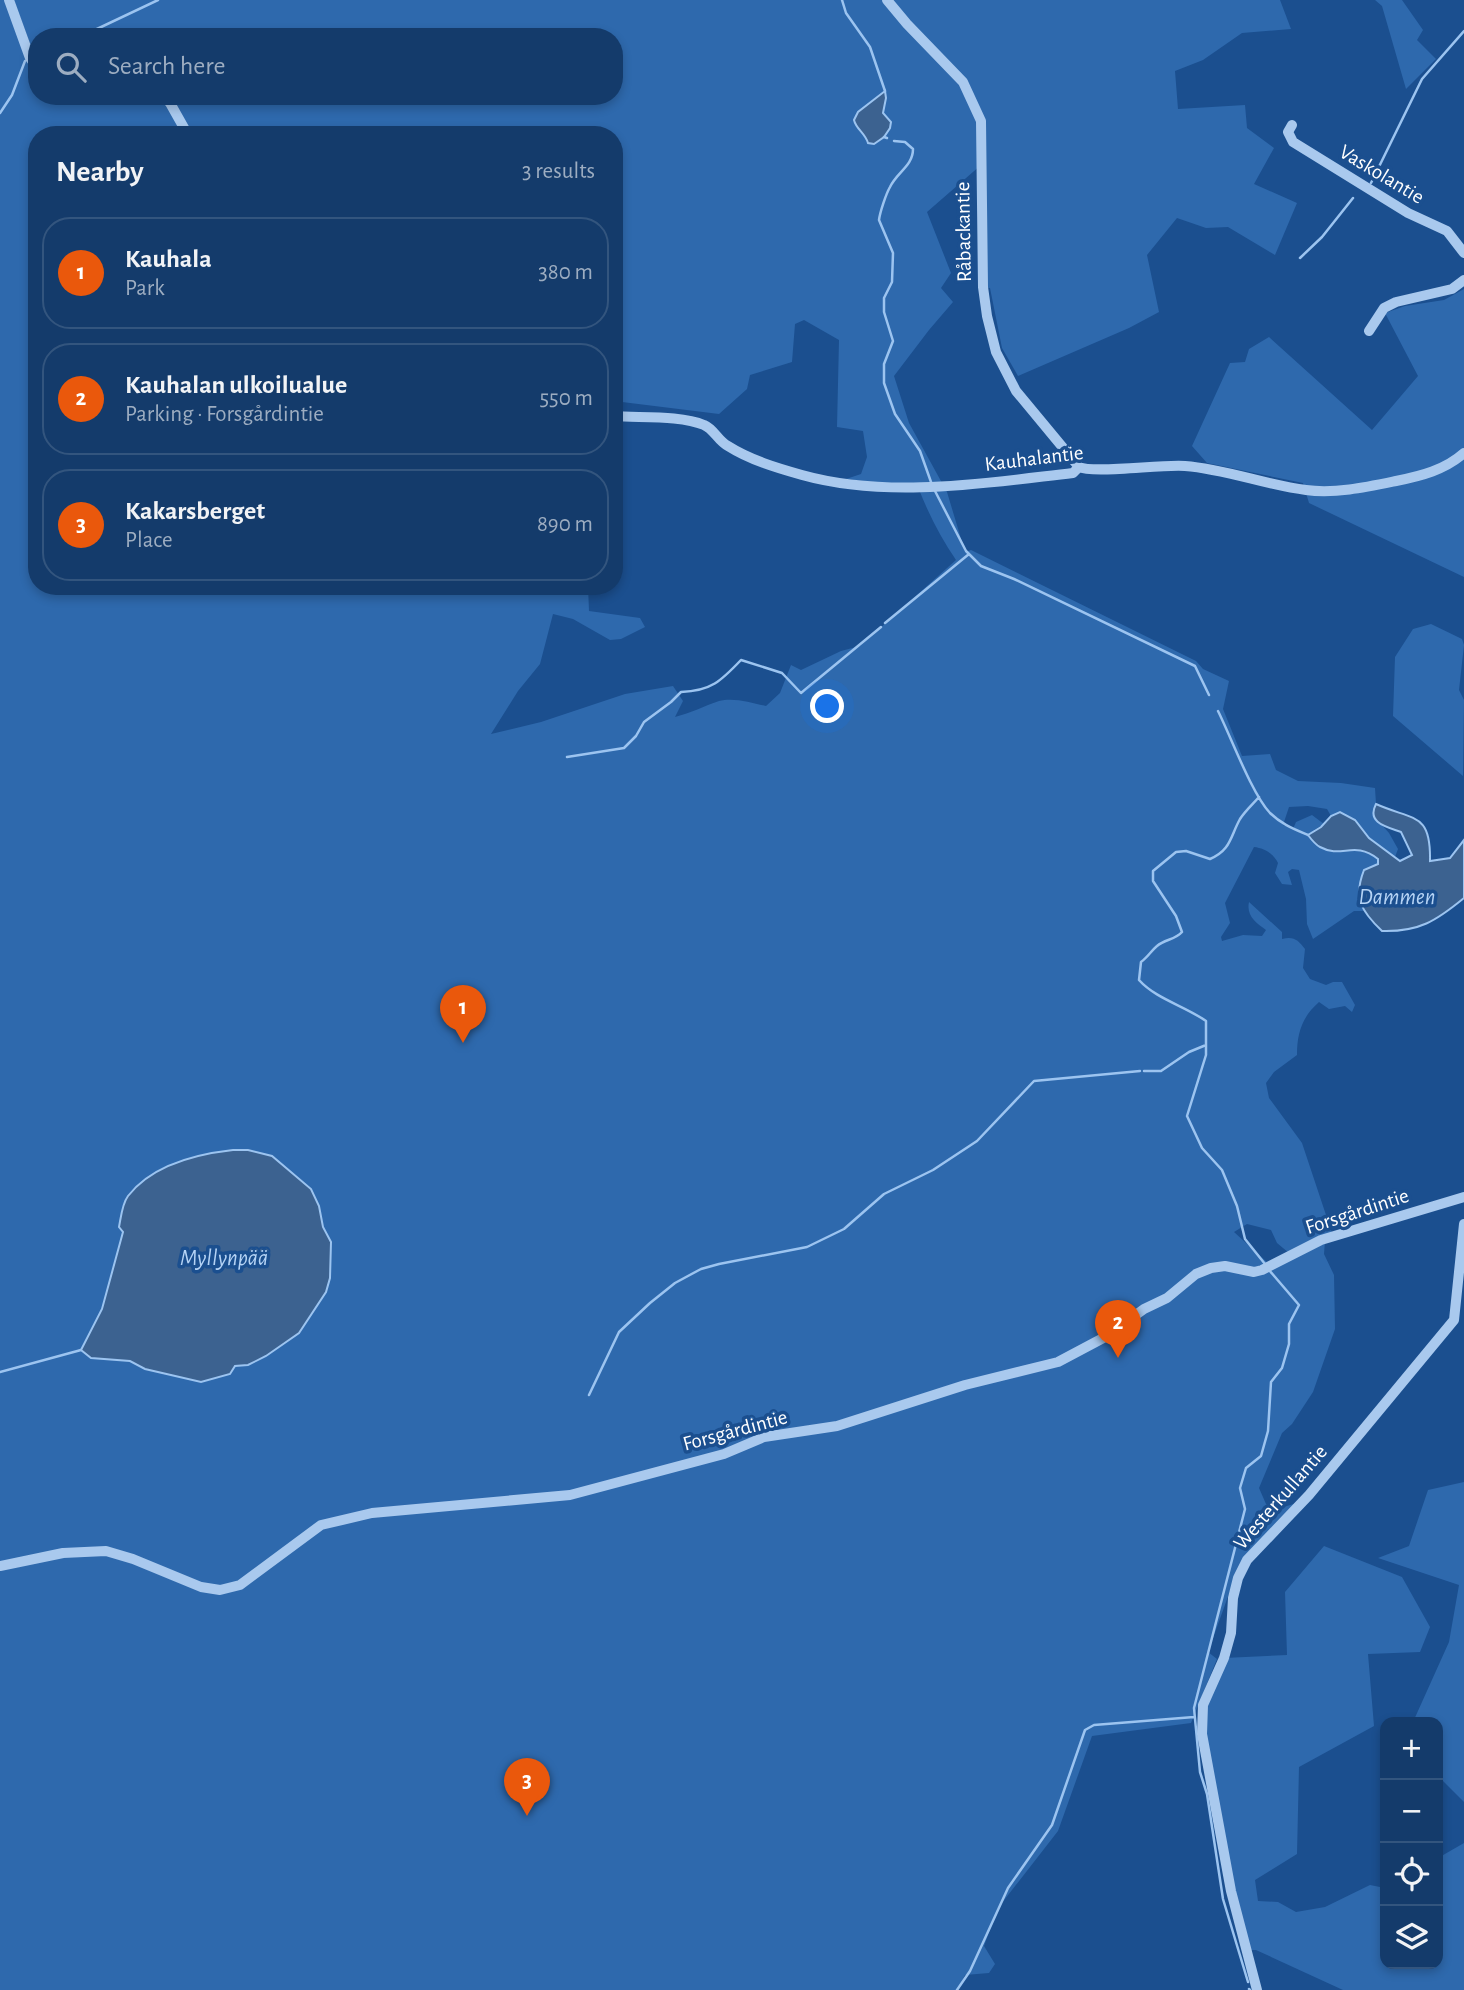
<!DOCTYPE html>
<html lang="en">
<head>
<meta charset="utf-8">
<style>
  :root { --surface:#143b6b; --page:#1d4271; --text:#f1f3f6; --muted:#9dadc1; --line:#33557e; --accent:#ea580c }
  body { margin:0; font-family:"Alegreya Sans",sans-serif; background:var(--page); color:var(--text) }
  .controls { position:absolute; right:21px; bottom:21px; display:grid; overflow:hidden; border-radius:14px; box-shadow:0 4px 10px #0003 }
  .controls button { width:63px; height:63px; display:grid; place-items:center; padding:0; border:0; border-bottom:2px solid var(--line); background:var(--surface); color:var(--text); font:35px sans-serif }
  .you { position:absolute; left:828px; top:707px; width:24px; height:24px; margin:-18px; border:5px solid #fff; border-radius:50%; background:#1a73e8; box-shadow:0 0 0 10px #1a73e833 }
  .badge { display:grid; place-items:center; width:46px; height:46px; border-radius:50%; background:var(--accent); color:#fff; font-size:23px; font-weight:700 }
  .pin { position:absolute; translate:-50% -58px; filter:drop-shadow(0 2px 4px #0008) }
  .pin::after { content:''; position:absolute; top:37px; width:24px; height:21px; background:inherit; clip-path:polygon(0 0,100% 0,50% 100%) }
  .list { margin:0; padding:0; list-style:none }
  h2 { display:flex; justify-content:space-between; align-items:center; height:91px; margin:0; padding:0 28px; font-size:30px }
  h2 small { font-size:23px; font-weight:400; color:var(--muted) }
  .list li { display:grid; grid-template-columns:46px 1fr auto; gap:21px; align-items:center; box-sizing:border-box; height:112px; margin:0 14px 14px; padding:0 14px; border:2px solid var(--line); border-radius:28px }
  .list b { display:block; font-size:26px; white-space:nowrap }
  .list p { margin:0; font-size:23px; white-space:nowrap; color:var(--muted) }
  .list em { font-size:23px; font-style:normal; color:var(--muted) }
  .icon { flex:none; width:38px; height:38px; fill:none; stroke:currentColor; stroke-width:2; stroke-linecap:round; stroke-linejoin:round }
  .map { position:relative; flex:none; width:1464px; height:1990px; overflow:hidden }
  .search { position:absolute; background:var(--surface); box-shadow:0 4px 10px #0003; left:28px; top:28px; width:595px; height:77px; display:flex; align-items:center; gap:18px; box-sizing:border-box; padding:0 24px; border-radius:28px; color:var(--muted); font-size:26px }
  .panel { position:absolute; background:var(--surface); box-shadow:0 4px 10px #0003; left:28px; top:126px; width:595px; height:469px; border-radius:28px }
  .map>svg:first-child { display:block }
  .green { fill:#2e69ad }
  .water { fill:#3c6290; stroke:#9cc4f0; stroke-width:2 }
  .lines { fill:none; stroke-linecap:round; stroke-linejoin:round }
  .stream { stroke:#9cc4f0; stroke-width:2.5 }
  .minor { stroke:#a9c9ee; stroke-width:10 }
  .labels { text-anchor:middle; stroke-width:7; stroke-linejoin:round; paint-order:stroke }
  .street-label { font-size:21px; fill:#fff; stroke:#1b4f8f }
  .water-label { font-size:23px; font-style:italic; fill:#b5d3f5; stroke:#1b4f8f }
</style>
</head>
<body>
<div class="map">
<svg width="1464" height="1990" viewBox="0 0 1464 1990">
  <rect width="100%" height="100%" fill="#1b4f8f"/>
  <path class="green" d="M0 0H5L37 71V96H159L168 104 184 135H37V586H588L589 611 640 618 645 627 621 639 610 640 573 619 553 614 540 664 518 691 491 734 541 722 625 694 673 686 683 701 675 717C691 713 704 706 719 701 734 697 752 703 766 706L780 693 791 665 801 670 841 651 860 646 956 560C941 538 928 513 918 487L846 479 861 474 867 457 863 431 837 427 839 340 804 320 795 324 792 362 750 375 747 389 719 414 614 401V135H190L167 96H614V37H37V63L14 0H1280L1291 29 1242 33 1203 60 1175 71 1178 109 1245 105 1247 128 1274 148 1254 184 1297 203 1275 255 1228 227 1206 228 1177 218 1147 255 1159 312 1129 328 1018 376 1002 348 990 288 983 287 981 165 927 212 951 273 941 288 953 302 929 330 894 376 909 423 947 492 965 552 971 550 1196 661 1203 669 1229 681 1223 709 1242 756 1270 754 1276 770 1298 781 1341 783 1375 788 1376 804 1373 808V815L1389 833 1398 849 1395 857 1369 838 1355 820 1340 812 1331 816 1327 809 1308 806 1289 807 1283 825 1293 829 1296 822 1312 815 1324 824 1314 830 1339 852C1356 849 1364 848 1378 859V864L1364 870 1359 896 1363 911H1354L1313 939 1307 924 1306 899 1299 870 1292 869 1288 872 1292 885 1282 884 1275 873 1278 863C1274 854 1264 848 1254 847L1225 903 1230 923 1221 937 1222 941 1243 935 1262 936 1266 930C1256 923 1246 916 1249 902L1282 932V939C1294 936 1298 940 1305 949L1303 968 1310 979 1326 985 1333 982H1342L1355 1005 1352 1012 1345 1006 1329 1009 1319 1002C1302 1017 1297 1033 1297 1055L1274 1072 1266 1083 1269 1098 1302 1143 1332 1233 1289 1253 1277 1243 1271 1230 1247 1224 1234 1232 1268 1263 1325 1241 1324 1254 1334 1275 1335 1329 1313 1392 1292 1424 1282 1433 1259 1488 1266 1504 1280 1508 1297 1503 1235 1577 1208 1652 1217 1659 1191 1723 1092 1736 1058 1831 998 1908 984 1946 995 1964 989 1973 965 1975 957 1990H0Z
    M1375 0H1402L1423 30 1417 40 1436 59 1406 89 1382 6Z
    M1464 289V577L1309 503 1303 483 1207 463 1192 446 1230 363 1245 362 1249 349 1269 337 1372 430 1418 376 1385 313 1405 306 1444 300Z
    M1431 624 1462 639 1464 645 1459 690 1464 700 1463 776 1393 716 1395 657 1413 629Z
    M1464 1482V1802L1438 1776V1722H1413L1449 1642 1459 1585 1378 1558 1409 1546 1428 1490Z
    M1324 1546 1402 1577 1430 1627 1420 1652 1368 1654 1374 1726 1299 1767 1297 1854 1255 1880 1258 1901 1278 1902 1296 1912 1325 1907 1370 1885 1385 1888V1964H1438V1858L1464 1843V1990H1343L1256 1950H1247L1202 1734 1203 1705 1224 1658 1287 1655 1285 1592Z"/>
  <path class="water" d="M885 91 886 98 883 113 891 122 890 128 884 137 874 144 868 143C865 133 856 129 854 120L858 112Z
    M1376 804C1414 821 1431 812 1430 861L1450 858 1464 840V898C1436 921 1419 932 1382 931 1361 911 1353 898 1364 870L1378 864V859C1354 840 1342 859 1320 847 1316 845 1311 839 1308 835L1321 827 1331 816 1340 812 1355 820 1369 838 1400 861 1412 855 1401 832C1387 827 1366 823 1376 804Z
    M233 1150H248L272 1156 311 1189 319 1206 323 1227 331 1242 330 1278 326 1292 299 1333 266 1356 248 1365 235 1366 230 1374 201 1382 145 1369 130 1361 91 1358 81 1350 102 1309 123 1232 119 1227C121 1217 122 1204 128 1196 152 1165 197 1154 233 1150Z"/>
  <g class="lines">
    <path class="stream" d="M842 0 846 13 870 47 885 91
      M80 37 158 0
      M0 113 12 95 25 61
      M884 137 887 138
      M894 141 905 142 913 149C913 166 897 172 890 187 886 194 880 212 879 220L893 253 892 282 884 298V312L893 341 884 364V383L895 414 920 451 931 482
      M1371 183 1422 79 1464 31
      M1300 258 1322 237 1353 198
      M935 491 966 551 981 566 1014 579 1195 666 1209 695
      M885 623 969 554
      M1218 711C1231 737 1252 794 1270 813 1281 824 1294 829 1308 835
      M567 757 624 748 636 736 644 722 671 702 681 692C711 691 721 681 741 660L782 673 801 693 881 627
      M1259 797C1253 804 1245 811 1240 819 1230 837 1231 850 1210 859L1186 851 1176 852 1153 871V881L1176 916 1182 932C1175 940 1165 939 1157 946 1151 951 1148 957 1141 962L1139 980C1156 999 1185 1006 1206 1021V1055L1187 1116 1202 1148 1222 1170 1237 1206 1245 1239 1265 1264
      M1144 1071H1161L1189 1052 1206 1045
      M0 1372 81 1350
      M589 1395 619 1332 650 1303 675 1283 701 1269 719 1264 807 1247 844 1229 884 1194 933 1170 977 1141 1034 1081 1140 1071
      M1248 1982 1223 1899 1207 1794 1200 1772 1194 1708 1245 1509 1240 1488 1246 1468 1261 1456 1268 1431 1271 1382 1282 1368 1289 1344V1324L1299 1305 1269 1270
      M1249 1989 1250 1990
      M957 1990 970 1971 1008 1888 1052 1825 1085 1730 1094 1725 1194 1717"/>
    <path class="minor" d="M9 0 30 58 37 68
      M887 0 907 24 963 82 981 121 983 287 987 316 996 352 1016 391 1079 467
      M163 96 170 103 188 135
      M1292 125 1288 132 1293 142 1408 213 1447 231 1464 253
      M1369 331 1384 308 1396 302 1452 289 1464 280
      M614 416C640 418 681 415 704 425 714 429 718 441 728 446 750 460 777 468 802 475 888 499 985 483 1073 473L1079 467C1094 474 1162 464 1185 466 1226 469 1265 485 1306 490 1335 494 1367 487 1396 481 1421 476 1445 470 1464 453
      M0 1566 63 1553 106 1551 133 1559 201 1587 220 1590 240 1585 321 1525 372 1513 570 1495 724 1454 764 1437 837 1426 965 1385 1058 1362 1107 1336 1144 1309 1167 1298 1196 1274 1211 1268 1225 1266 1254 1272 1262 1270 1321 1240 1464 1197
      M1257 1990 1231 1891 1202 1734 1203 1705 1224 1658 1231 1633 1233 1598 1238 1578 1247 1560 1309 1495 1454 1320 1464 1224"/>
  </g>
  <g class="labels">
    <g class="street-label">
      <text transform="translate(1382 174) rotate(31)" y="7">Vaskolantie</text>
      <text transform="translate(963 232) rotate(-91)" y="7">Råbackantie</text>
      <text transform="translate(1034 458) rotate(-7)" y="7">Kauhalantie</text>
      <text transform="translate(1357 1211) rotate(-18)" y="7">Forsgårdintie</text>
      <text transform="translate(735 1430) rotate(-15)" y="7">Forsgårdintie</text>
      <text transform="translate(1280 1497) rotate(-49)" y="7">Westerkullantie</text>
    </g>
    <g class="water-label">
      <text x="1397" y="904">Dammen</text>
      <text x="224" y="1265">Myllynpää</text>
    </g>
  </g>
</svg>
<div class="controls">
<button>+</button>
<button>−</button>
<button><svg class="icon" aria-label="locate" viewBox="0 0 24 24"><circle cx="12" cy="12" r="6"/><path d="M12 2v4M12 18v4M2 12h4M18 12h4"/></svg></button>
<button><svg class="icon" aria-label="layers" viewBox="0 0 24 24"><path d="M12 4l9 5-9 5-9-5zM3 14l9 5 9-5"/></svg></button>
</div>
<div class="you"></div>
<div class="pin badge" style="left:463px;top:1043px">1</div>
<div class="pin badge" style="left:1118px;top:1358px">2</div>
<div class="pin badge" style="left:527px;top:1816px">3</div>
<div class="search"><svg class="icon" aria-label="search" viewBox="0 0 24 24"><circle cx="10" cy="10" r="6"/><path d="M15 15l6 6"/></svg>Search here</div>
<section class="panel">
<h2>Nearby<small>3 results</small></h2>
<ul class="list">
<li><span class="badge">1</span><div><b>Kauhala</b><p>Park</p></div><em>380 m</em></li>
<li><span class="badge">2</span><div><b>Kauhalan ulkoilualue</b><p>Parking · Forsgårdintie</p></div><em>550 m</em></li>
<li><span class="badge">3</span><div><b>Kakarsberget</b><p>Place</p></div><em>890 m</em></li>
</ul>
</section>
</div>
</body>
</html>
